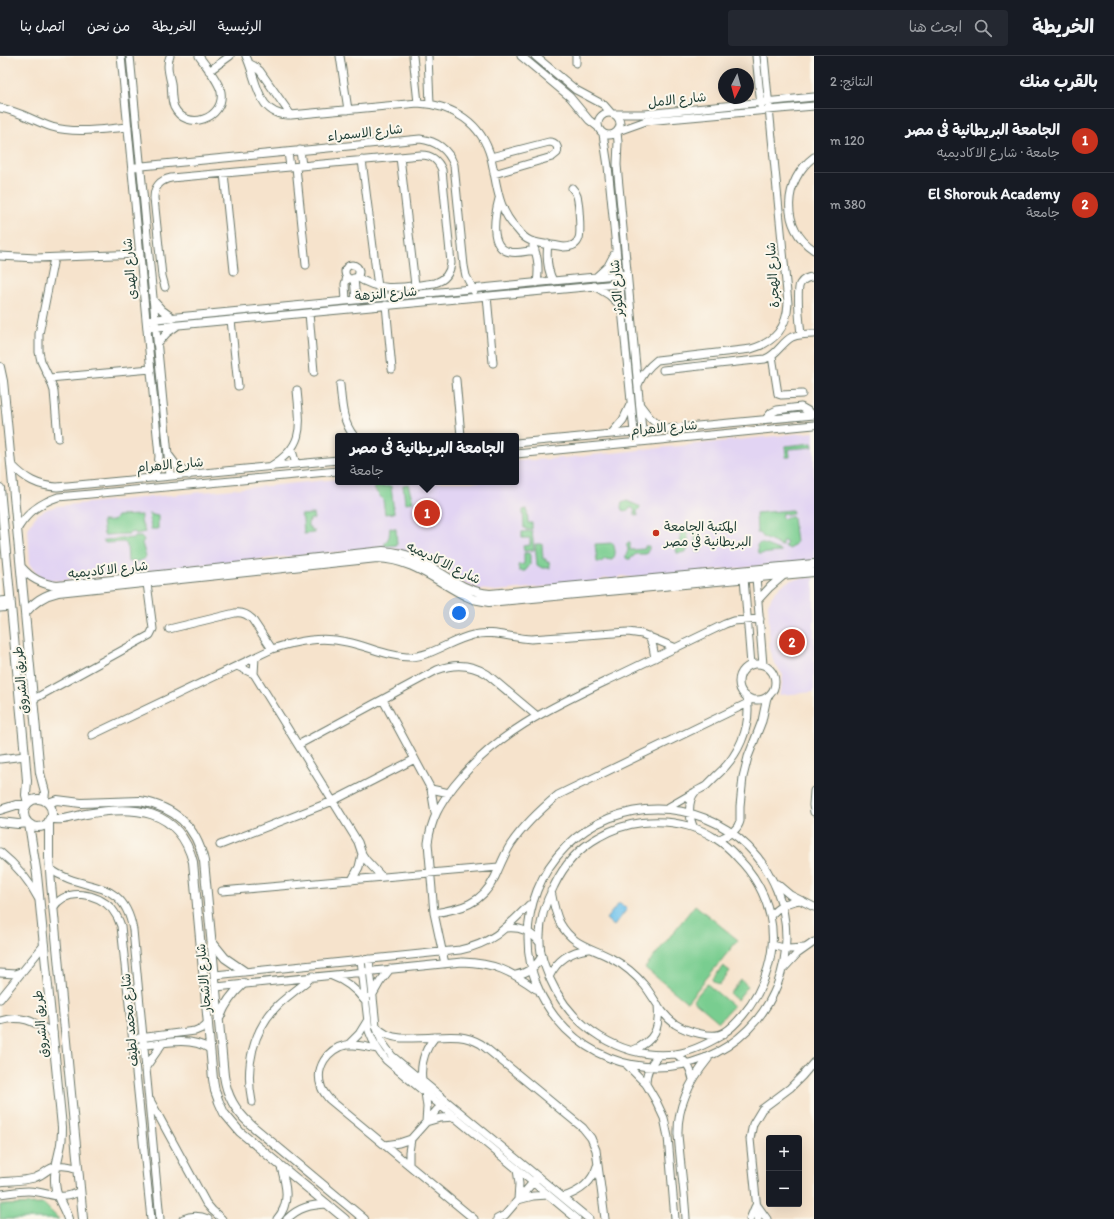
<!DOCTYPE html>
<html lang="ar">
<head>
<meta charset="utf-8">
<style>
  :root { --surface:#171b24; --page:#242831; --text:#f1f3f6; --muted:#9ea1a6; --line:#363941; --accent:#c8321e }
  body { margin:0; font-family:Itim,"Playpen Sans Arabic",sans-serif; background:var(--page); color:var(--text); direction:rtl }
  .controls { position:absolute; right:12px; bottom:12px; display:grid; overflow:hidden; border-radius:4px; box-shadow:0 4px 16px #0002 }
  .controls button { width:36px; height:36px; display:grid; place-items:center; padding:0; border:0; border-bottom:1px solid var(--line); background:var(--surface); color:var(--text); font:20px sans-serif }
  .compass { position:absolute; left:718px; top:12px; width:36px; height:36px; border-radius:50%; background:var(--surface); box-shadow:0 4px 16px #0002; rotate:186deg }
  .you { position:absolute; left:459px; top:557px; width:14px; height:14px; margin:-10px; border:3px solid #fff; border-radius:50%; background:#1a73e8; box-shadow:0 0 0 6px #1a73e833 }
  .badge { display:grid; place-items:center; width:26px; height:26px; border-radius:50%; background:var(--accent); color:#fff; font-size:13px; font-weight:700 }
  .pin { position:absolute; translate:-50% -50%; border:2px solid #fff; box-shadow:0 1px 4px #0006 }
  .popup { position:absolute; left:335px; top:377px; width:184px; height:52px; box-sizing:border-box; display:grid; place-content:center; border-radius:4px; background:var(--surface); filter:drop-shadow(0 1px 3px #0005); font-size:13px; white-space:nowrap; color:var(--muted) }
  .popup b { font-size:15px; color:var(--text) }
  .popup::after { content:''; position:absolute; left:50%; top:100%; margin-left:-8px; border:8px solid transparent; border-top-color:var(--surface) }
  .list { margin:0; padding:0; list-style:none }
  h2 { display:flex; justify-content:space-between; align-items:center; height:52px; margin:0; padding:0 16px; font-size:17px }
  h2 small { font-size:13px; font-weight:400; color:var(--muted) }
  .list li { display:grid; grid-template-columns:26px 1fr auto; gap:12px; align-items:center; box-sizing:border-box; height:64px; padding:0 16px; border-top:1px solid var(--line) }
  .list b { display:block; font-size:15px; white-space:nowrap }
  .list p { margin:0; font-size:13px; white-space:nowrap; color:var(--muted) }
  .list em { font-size:13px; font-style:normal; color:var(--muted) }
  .icon { flex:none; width:22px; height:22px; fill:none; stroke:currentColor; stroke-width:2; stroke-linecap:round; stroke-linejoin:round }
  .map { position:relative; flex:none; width:814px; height:1163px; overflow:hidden; direction:ltr }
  header { display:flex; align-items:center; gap:24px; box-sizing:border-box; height:56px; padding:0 20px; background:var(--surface); border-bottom:1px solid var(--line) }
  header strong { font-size:19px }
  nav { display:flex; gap:22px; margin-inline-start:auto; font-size:14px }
  .search { width:280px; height:36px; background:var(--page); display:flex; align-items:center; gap:10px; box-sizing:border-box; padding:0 14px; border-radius:4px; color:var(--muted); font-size:15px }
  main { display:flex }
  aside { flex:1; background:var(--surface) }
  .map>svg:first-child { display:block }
  .built { fill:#e2d4f3 }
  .green { fill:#79cd90; stroke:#4c8562 }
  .water { fill:#70c2ec; stroke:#488090 }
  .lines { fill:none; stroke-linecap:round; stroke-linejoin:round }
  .minor-casing { stroke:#6a7769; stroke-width:9 }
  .tertiary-casing { stroke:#6a7769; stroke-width:10 }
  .minor { stroke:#fff; stroke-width:7 }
  .tertiary { stroke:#fff; stroke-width:8 }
  .poi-dot { fill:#c8321e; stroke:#fbf7ec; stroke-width:1.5 }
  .labels { text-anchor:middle; stroke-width:4; stroke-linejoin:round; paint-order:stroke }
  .street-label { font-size:13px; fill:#1f3d34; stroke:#fbf7ec }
  .poi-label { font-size:13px; fill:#1f3d34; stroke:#fbf7ec; text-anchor:start }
</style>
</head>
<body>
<header>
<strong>الخريطة</strong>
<div class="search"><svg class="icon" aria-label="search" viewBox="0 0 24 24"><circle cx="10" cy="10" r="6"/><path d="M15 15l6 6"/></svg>ابحث هنا</div>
<nav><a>الرئيسية</a><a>الخريطة</a><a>من نحن</a><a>اتصل بنا</a></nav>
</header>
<main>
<aside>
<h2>بالقرب منك<small>النتائج: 2</small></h2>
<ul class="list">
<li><span class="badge">1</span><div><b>الجامعة البريطانية فى مصر</b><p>جامعة · شارع الاكاديميه</p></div><em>120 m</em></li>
<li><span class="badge">2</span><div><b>El Shorouk Academy</b><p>جامعة</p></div><em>380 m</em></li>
</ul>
</aside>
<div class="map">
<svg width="814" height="1163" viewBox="0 0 814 1163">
  <rect width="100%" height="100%" fill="#fbf7ec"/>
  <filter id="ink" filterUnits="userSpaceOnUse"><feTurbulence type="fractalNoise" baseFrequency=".025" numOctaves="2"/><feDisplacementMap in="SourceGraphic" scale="8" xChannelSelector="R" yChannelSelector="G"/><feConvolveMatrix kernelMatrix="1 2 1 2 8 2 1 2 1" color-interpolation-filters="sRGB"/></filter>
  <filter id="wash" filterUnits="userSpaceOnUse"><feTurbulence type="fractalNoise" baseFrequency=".012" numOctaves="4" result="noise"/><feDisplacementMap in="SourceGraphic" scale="16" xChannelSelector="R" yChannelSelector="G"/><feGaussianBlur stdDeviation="0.9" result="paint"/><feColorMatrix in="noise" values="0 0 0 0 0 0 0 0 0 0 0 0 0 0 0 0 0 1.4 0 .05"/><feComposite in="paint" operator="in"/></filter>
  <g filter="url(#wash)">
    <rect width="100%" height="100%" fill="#f6e3cc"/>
    <path class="built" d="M814 376V505L633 522 623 520 619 521V523L610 524 609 522H606L597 526 496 535 479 533 466 528 428 503 412 497 395 493 377 492 180 511 59 525 50 524 41 521 35 516 30 509 28 473 32 465 38 458 47 453 57 450 338 423V426H516V405L564 402Z
      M814 521V636L779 639 781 634 783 619 774 607 770 594 768 548 773 539 779 532 785 527 791 524Z"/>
    <path class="green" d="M812 387 813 391 789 393 790 401H786L785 390Z
      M408 428 413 446 405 447 403 429Z
      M391 430 394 457 385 458 383 444 374 433V431Z
      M627 445 641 451 637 455 638 460 635 459V456L633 452H630L626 455 622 454 621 451 622 447Z
      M527 453 528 467H532V473L526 474V472H524L523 454Z
      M792 454 793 458H786L783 457 781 460 784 463 786 461H793L796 487 790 493 784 490 787 487 786 485H782V490L764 482 760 477H757L756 457Z
      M149 457 153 459 158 460V473H151Z
      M313 458 314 463H310V465L308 466V471H310L311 474H314V477L304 478 303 464 301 459Z
      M141 459C140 466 143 470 145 476L136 478 135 476 129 477V478L104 479 102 465C108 465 114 467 117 460Z
      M690 470H692L699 478 701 496H697L695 481Z
      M390 472 396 473 397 489 387 490 384 489 389 481Z
      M684 472C687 475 687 478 688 482 690 493 689 497 677 497L676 493 681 492 680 473Z
      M532 475 534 494 524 495 523 490 530 489V482H522V476Z
      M134 481H142L144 484 142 487 146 501 140 505 128 506 127 489 124 486 106 487 104 486V484L134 482Z
      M613 487C615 494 617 498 612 504L605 503 601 506H597L595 488Z
      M627 487H630V494L645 493V490H649V493L646 498H636L630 503H628L626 502C625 498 628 497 628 493 627 490 626 490 627 487Z
      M761 487 781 495 780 496 758 498 757 489Z
      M535 488H542L543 503H546V506H549L550 512H542L537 509Z
      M524 497H530V509L525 515H519L518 509 524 508Z
      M695 849 738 884 687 946 645 912Z
      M723 910 730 915 719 929 712 924Z
      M741 924 748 930 737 944 730 938Z
      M707 928 733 950 719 966 693 944Z
      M44 1148 59 1163H0V1149Z"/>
    <path class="water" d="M619 847 627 853 614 870 606 863Z"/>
  </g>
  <g filter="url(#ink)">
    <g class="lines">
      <defs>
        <path id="minor" d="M121 0 159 400 158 411 153 422
          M130 0 170 420
          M170 0C166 9 169 18 171 27 172 35 171 44 174 51 186 76 225 63 221 36 219 25 205 9 199 0
          M246 0C257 23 257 61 291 59L418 47C453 49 482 67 491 102 497 127 497 153 517 173 520 177 525 183 531 185 538 188 555 189 564 191 571 191 577 189 579 182 581 177 579 146 577 140 576 137 575 135 572 132
          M340 0 348 54
          M413 0 418 47
          M428 0 430 48
          M521 0 570 41 589 64 598 71
          M535 0 576 34 604 49 611 57
          M576 0V7
          M756 0 761 50
          M250 8 254 10 260 15 291 59
          M209 15 230 0
          M0 52C19 55 34 65 52 71 76 78 103 73 128 71
          M598 68a11 11 0 1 1 22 0a11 11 0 1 1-22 0Z
          M613 58H645L814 41
          M618 75 646 65 814 50
          M617 76 618 86 617 109 643 385
          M603 78 608 110 635 386
          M300 94 302 110
          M288 96 290 111
          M400 101 415 229
          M491 101 549 86C556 86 559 91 557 97L552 101 494 118
          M814 101C783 124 780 172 814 194
          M362 104 378 231
          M132 111 420 83C437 85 448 93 454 109L464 210 466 220 474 235
          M296 111 306 209
          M224 117 234 215
          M499 143C495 158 488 192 510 196 517 198 527 195 535 194
          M548 188C546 202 547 213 553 225
          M533 190C539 202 539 214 537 227
          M0 200 36 202 140 198
          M54 202 39 278V296L41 305 51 326 54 335 58 382
          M345 216a7 7 0 1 1 14 0a7 7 0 1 1-14 0Z
          M596 221 608 210 616 195
          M354 222 356 244
          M594 230 609 239 622 251
          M165 231 162 220 154 142C154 131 160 124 171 122L421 99C432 99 438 104 442 114L451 207C450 217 445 224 435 227 407 230 382 238 357 221
          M487 240 493 307
          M153 244 162 254 173 262
          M346 245 345 228 347 221
          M386 249 392 313
          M309 257 314 316
          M146 264 627 218
          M231 264 238 330
          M147 272 628 227
          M801 279C800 268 796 235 800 228 803 223 809 221 814 221
          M157 288 167 277 177 270
          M772 300 778 338 781 339 802 338
          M663 314 765 303C777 299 782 286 792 281 799 278 807 278 814 278
          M49 322 151 313
          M456 324 461 380
          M340 329C342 348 342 365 354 380
          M638 329C642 318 648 311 657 304L751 293C775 286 787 272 788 247L764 0
          M640 349 650 362 663 373
          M766 363 771 357 777 354 801 351 808 355 813 359
          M611 378 623 364 630 349
          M516 387 814 359
          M291 394 293 398 296 408
          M168 398 177 410 189 419
          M516 398 814 369
          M12 409C25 423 38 430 57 431L338 404
          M271 410C306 389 300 369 297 334
          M18 472C28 456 40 447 58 441L338 415
          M756 521 763 609
          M744 522 751 609
          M758 544 770 531 784 519
          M0 545 11 544
          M0 552 11 551
          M169 573 235 557C242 556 247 558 252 563L272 593
          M649 580 653 591 655 602
          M739 626a18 18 0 1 1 36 0a18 18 0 1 1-36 0Z
          M237 610 254 618 358 786 362 798 366 804 382 821
          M254 618 255 601
          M34 643 150 579 153 573 147 527
          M383 644 431 733 435 757
          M92 679 272 593C297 585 321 580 347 586 368 590 388 601 410 601 432 600 451 584 473 579 492 574 511 582 531 583L628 576 642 578 676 592
          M298 689 437 614C455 607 471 608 487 618L537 660
          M0 703 25 700
          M431 733 449 737
          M814 735 813 749 814 756
          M669 751 695 736
          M528 882a129 129 0 1 1 258 0a129 129 0 1 1-258 0Z
          M694 772C689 762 687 746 695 736 698 734 703 732 706 730 709 727 712 724 715 721 738 701 752 672 747 641
          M718 784C727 779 737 776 740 765V750L743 721 748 701 762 665 767 641
          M220 789 333 745 415 703
          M0 796C16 809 29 824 38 842
          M50 813C85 838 123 819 133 874L160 1163
          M352 824 359 811 362 798
          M777 828 790 839 814 851
          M222 835 499 811
          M551 835C553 846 555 857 560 867 573 890 591 891 611 902 624 909 636 919 645 930 655 943 661 958 675 968 686 975 714 984 725 976 732 972 738 965 743 959 765 933 778 894 770 860 765 837 753 817 737 801 725 787 707 775 688 770 659 762 626 765 599 781 579 792 564 809 554 830 545 847 539 866 540 886 540 899 545 911 550 923 571 971 621 1004 675 998 692 996 709 987 724 978
          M53 852C66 831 97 837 112 853 116 858 119 864 121 870L151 1163
          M434 857C461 853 482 848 495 821 500 810 504 799 511 788 524 769 540 754 558 739L748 647
          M770 860C779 850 787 846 800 844
          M507 872C521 871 531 875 540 887
          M772 889 788 893 804 892
          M369 903 376 970 382 986 392 1000 589 1163
          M361 904 369 975C373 986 378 995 386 1004L577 1163
          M445 908 434 857 428 787C431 763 440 748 454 730 498 674 556 649 619 619 654 602 690 585 725 568L733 565 760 563
          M784 912 797 898 814 886
          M0 917 15 918 23 915
          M215 919 460 894C493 887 506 872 529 849
          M516 919C528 917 536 911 542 900
          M332 920C346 925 355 932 364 944
          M549 921C557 904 570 895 589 893
          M216 931 462 906C495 907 510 915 536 933
          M372 940 380 926 390 913
          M0 943 44 889
          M0 965C22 958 34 966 53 977
          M376 970C383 978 390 981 401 982 412 982 424 982 435 981 452 980 465 979 481 988L583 1072 591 1082 596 1094 605 1163
          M139 982 195 975 202 972 208 967
          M348 989 359 978 367 965
          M140 990C163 987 190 980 210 993
          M377 993C367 991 355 988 346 989 327 993 315 1012 321 1030 322 1035 326 1039 329 1043L474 1163
          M633 994C655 985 660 972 658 949
          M676 998C686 1005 691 1012 693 1024
          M627 1009 646 1028 656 1045 664 1062 668 1081 675 1163
          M146 1011 162 988
          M422 1024C420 1007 424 994 435 981
          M646 1028C646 1016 650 1008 659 999
          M425 1036 427 1051 426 1066 440 1062 455 1061
          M150 1044 206 1147 212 1154 222 1163
          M252 1046C245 1011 252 974 279 948 290 938 302 930 313 920
          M385 1089 399 1087 411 1083 443 1047
          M409 1109V1096L411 1083
          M517 1113 519 1128 518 1144 533 1140 548 1139
          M0 1126C11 1125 23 1125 34 1122 40 1120 43 1118 48 1114 57 1108 68 1109 78 1113
          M0 1138C9 1137 19 1135 28 1135 48 1135 60 1147 80 1135
          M563 1141C580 1136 592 1127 597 1110
          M757 1149 767 1163
          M183 1163C192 1159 199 1159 208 1163
          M277 1163C291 1147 286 1129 281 1111
          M287 1163C299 1151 311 1149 327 1148
          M497 1163 505 1159 535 1124
          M686 1163C685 1145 683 1128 681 1110 680 1100 679 1090 678 1079 677 1051 690 1025 708 1003
          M750 1163 755 1151
          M758 1163 750 1083 753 1068 762 1053 790 1032 802 1020 814 1006"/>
        <path id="tertiary" d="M0 311 3 325 6 355 40 717 45 736 44 744
          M0 432 25 700 27 725 26 739 28 747
          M21 511C31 523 42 528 57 530L383 495C393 496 402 497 411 501 439 512 458 535 490 538L814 508
          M26 556C35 545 44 539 58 536L377 502C413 503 436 525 466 540L473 543 489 546 814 516
          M24 757a14 14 0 1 1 28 0a14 14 0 1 1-28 0Z
          M48 747 57 744 81 747 140 745C175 751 196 770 204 805L224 1020C227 1040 235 1054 250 1068L364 1163
          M0 754 16 749H26
          M50 762C61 766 75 760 86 758 133 749 179 752 193 806L213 1023 215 1035 219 1046 224 1057 240 1076 345 1163
          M49 764V801L51 828 83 1163
          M0 766 18 768 28 767
          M29 768 37 819 62 1071C62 1078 62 1085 60 1093 57 1107 53 1119 56 1134 58 1144 65 1153 68 1163
          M212 886 225 902 244 915
          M220 961C225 947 233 937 244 927"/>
      </defs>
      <use href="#minor" class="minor-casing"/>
      <use href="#tertiary" class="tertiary-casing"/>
      <use href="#minor" class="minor"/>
      <use href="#tertiary" class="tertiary"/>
    </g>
  </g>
  <circle class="poi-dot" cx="656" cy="477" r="4"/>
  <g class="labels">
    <g class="street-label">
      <text transform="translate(677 43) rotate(-6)" y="5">شارع الامل</text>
      <text transform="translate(365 76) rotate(-6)" y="5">شارع الاسمراء</text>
      <text transform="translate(129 213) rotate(-95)" y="5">شارع الهدى</text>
      <text transform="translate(772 219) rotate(-94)" y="5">شارع الهجرة</text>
      <text transform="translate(616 232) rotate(-95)" y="5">شارع الكوثر</text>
      <text transform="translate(386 237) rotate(-5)" y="5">شارع النزهة</text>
      <text transform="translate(664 371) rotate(-5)" y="5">شارع الاهرام</text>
      <text transform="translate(170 408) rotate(-5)" y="5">شارع الاهرام</text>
      <text transform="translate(444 506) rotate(26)" y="5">شارع الاكاديميه</text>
      <text transform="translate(108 513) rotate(-6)" y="5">شارع الاكاديميه</text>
      <text transform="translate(20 624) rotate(-95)" y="5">طريق الشروق</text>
      <text transform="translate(203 922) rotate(-95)" y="5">شارع الاشجار</text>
      <text transform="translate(129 964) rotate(-95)" y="5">شارع محمد لطيف</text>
      <text transform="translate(40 968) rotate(-95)" y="5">طريق الشروق</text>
    </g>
    <g class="poi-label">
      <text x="664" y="475">المكتبة الجامعة<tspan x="664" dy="15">البريطانية في مصر</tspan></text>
    </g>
  </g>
</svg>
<div class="controls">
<button>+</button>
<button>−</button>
</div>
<svg class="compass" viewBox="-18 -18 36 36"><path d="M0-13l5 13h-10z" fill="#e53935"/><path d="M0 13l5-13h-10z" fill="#9ea1a6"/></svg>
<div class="you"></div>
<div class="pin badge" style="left:427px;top:457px">1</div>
<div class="popup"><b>الجامعة البريطانية فى مصر</b>جامعة</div>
<div class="pin badge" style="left:792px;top:586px">2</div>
</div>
</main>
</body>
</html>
